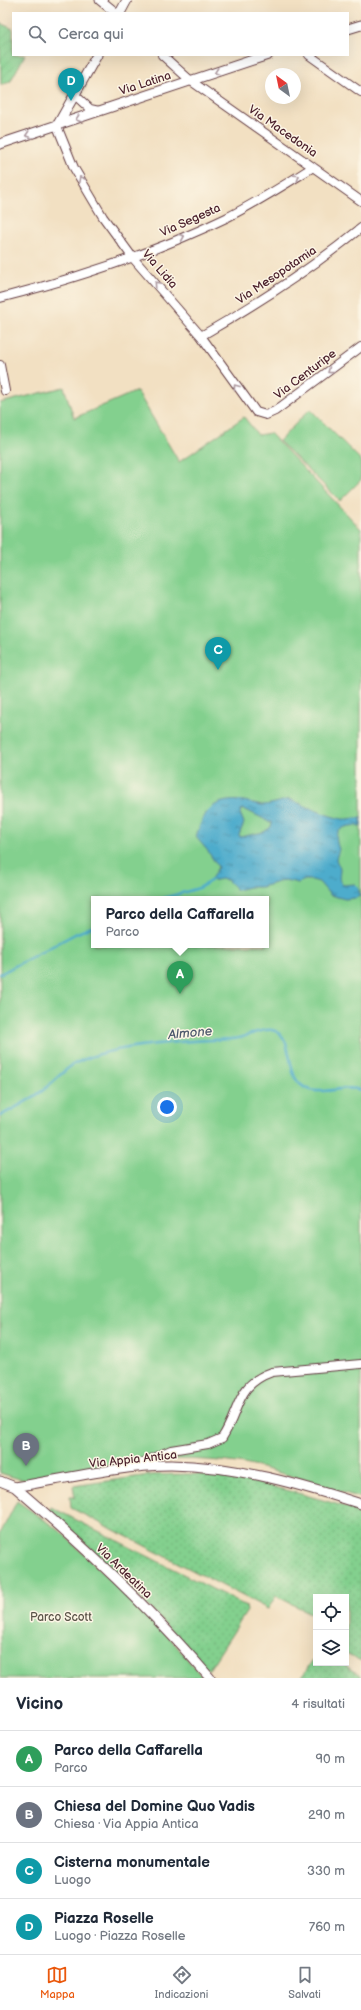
<!DOCTYPE html>
<html lang="it">
<head>
<meta charset="utf-8">
<style>
  :root { --surface:#fff; --page:#f6f6f7; --text:#1f2937; --muted:#747a83; --line:#e0e1e3; --accent:#ea580c }
  body { margin:0; font-family:"Balsamiq Sans",sans-serif; background:var(--page); color:var(--text) }
  .controls { position:absolute; right:12px; bottom:12px; display:grid; overflow:hidden; border-radius:0px; box-shadow:0 4px 16px #0002 }
  .controls button { width:36px; height:36px; display:grid; place-items:center; padding:0; border:0; border-bottom:1px solid var(--line); background:var(--surface); color:var(--text); font:20px sans-serif }
  .compass { position:absolute; left:265px; top:68px; width:36px; height:36px; border-radius:50%; background:var(--surface); box-shadow:0 4px 16px #0002; rotate:327deg }
  .you { position:absolute; left:167px; top:1107px; width:14px; height:14px; margin:-10px; border:3px solid #fff; border-radius:50%; background:#1a73e8; box-shadow:0 0 0 6px #1a73e833 }
  .badge { display:grid; place-items:center; width:26px; height:26px; border-radius:50%; background:var(--accent); color:#fff; font-size:13px; font-weight:700 }
  .pin { position:absolute; translate:-50% -33px; filter:drop-shadow(0 1px 2px #0008) }
  .pin::after { content:''; position:absolute; top:21px; width:14px; height:12px; background:inherit; clip-path:polygon(0 0,100% 0,50% 100%) }
  .popup { position:absolute; left:91px; top:896px; width:178px; height:52px; box-sizing:border-box; display:grid; place-content:center; border-radius:0px; background:var(--surface); filter:drop-shadow(0 1px 3px #0005); font-size:13px; white-space:nowrap; color:var(--muted) }
  .popup b { font-size:15px; color:var(--text) }
  .popup::after { content:''; position:absolute; left:50%; top:100%; margin-left:-8px; border:8px solid transparent; border-top-color:var(--surface) }
  .list { margin:0; padding:0; list-style:none }
  h2 { display:flex; justify-content:space-between; align-items:center; height:52px; margin:0; padding:0 16px; font-size:17px }
  h2 small { font-size:13px; font-weight:400; color:var(--muted) }
  .list li { display:grid; grid-template-columns:26px 1fr auto; gap:12px; align-items:center; box-sizing:border-box; height:56px; padding:0 16px; border-top:1px solid var(--line) }
  .list b { display:block; font-size:15px; white-space:nowrap }
  .list p { margin:0; font-size:13px; white-space:nowrap; color:var(--muted) }
  .list em { font-size:13px; font-style:normal; color:var(--muted) }
  .icon { flex:none; width:22px; height:22px; fill:none; stroke:currentColor; stroke-width:2; stroke-linecap:round; stroke-linejoin:round }
  .map { position:relative; flex:none; width:361px; height:1678px; overflow:hidden }
  .search { position:absolute; background:var(--surface); box-shadow:0 4px 16px #0002; left:12px; right:12px; top:12px; height:44px; display:flex; align-items:center; gap:10px; box-sizing:border-box; padding:0 14px; border-radius:0px; color:var(--muted); font-size:15px }
  .sheet { height:276px; background:var(--surface) }
  nav { display:flex; justify-content:space-around; align-items:center; box-sizing:border-box; height:56px; border-top:1px solid var(--line); background:var(--surface); font-size:11px; color:var(--muted) }
  nav a { display:grid; justify-items:center; gap:2px }
  nav .on { color:var(--accent) }
  .map>svg:first-child { display:block }
  .grass { fill:url(#grass-dots); stroke:#66785c }
  .park { fill:#83d08e; stroke:#66785c; fill-rule:evenodd }
  .garden { fill:url(#garden-furrows); stroke:#66785c }
  .water { fill:url(#water-ripples); stroke:#4c667c; fill-rule:evenodd }
  .lines { fill:none; stroke-linecap:round; stroke-linejoin:round }
  .stream { stroke:#4daccc; stroke-width:2.5 }
  .minor-casing { stroke:#633c42; stroke-width:10 }
  .tertiary-casing { stroke:#633c42; stroke-width:11 }
  .minor { stroke:#fff; stroke-width:8 }
  .tertiary { stroke:#fff; stroke-width:9 }
  .oneway { stroke:#ae9aa0 }
  .labels { text-anchor:middle; stroke-width:3; stroke-linejoin:round; paint-order:stroke }
  .street-label { font-size:12px; fill:#4a1f2b; stroke:#fcf5e5 }
  .park-label { font-size:12px; fill:#5b5449; stroke:#fcf5e5 }
  .water-label { font-size:13px; font-style:italic; fill:#4b576b; stroke:#fcf5e5 }
</style>
</head>
<body>
<div class="map">
<svg width="361" height="1678" viewBox="0 0 361 1678">
  <defs>
    <pattern id="grass-dots" width="8" height="8" patternUnits="userSpaceOnUse"><rect width="8" height="8" fill="#83d08e"/><path d="M2 2h.1M6 6h.1" fill="none" stroke="#73b27b" stroke-width="1.8" stroke-linecap="round"/></pattern>
    <pattern id="garden-furrows" width="10" height="10" patternUnits="userSpaceOnUse"><rect width="10" height="10" fill="#83d08e"/><path d="M-1 1l2-2M0 10L10 0M9 11l2-2" fill="none" stroke="#73b27b"/></pattern>
    <pattern id="water-ripples" width="26" height="14" patternUnits="userSpaceOnUse"><rect width="26" height="14" fill="#4daccc"/><path d="M2 4q2-2 4 0t4 0M15 11q2-2 4 0t4 0" fill="none" stroke="#428ba6"/></pattern>
  </defs>
  <rect width="100%" height="100%" fill="#fcf5e5"/>
  <filter id="ink" filterUnits="userSpaceOnUse"><feTurbulence type="fractalNoise" baseFrequency=".025" numOctaves="2"/><feDisplacementMap in="SourceGraphic" scale="8" xChannelSelector="R" yChannelSelector="G"/><feConvolveMatrix kernelMatrix="1 2 1 2 8 2 1 2 1" color-interpolation-filters="sRGB"/></filter>
  <filter id="wash" filterUnits="userSpaceOnUse"><feTurbulence type="fractalNoise" baseFrequency=".012" numOctaves="4" result="noise"/><feDisplacementMap in="SourceGraphic" scale="16" xChannelSelector="R" yChannelSelector="G"/><feGaussianBlur stdDeviation="0.9" result="paint"/><feColorMatrix in="noise" values="0 0 0 0 0 0 0 0 0 0 0 0 0 0 0 0 0 1.4 0 .05"/><feComposite in="paint" operator="in"/></filter>
  <g filter="url(#wash)">
    <rect width="100%" height="100%" fill="#f2e0c2"/>
    <path class="grass" d="M188 1474C247 1476 304 1495 361 1511V1661L346 1653V1597H316V1616L276 1596 268 1609 71 1508 70 1497H75L73 1486 149 1475Z
      M51 1507 246 1606 247 1611 208 1671 111 1567 49 1511Z
      M316 1655V1663H341L361 1675V1678H301Z"/>
    <path class="park" d="M64 387 74 418 137 391 179 462 244 417 258 435 270 433 361 529V1498L311 1483 312 1481C287 1476 263 1467 238 1463 202 1458 161 1458 125 1463 94 1467 63 1475 32 1480L19 1479 0 1473V403ZM94 899H266V945H94Z
      M310 409 361 460V480L340 501 279 441Z
      M17 1501 60 1531 174 1643 203 1678H0V1534Z"/>
    <path class="garden" d="M0 23 13 29V55H25L10 82 1 85Z"/>
    <path class="water" d="M289 799C307 806 323 815 342 819 348 820 355 817 361 818V826C344 824 331 830 339 849L336 859C337 863 339 865 340 869 340 876 337 879 343 885L355 884 358 887 360 896 356 898 345 899 330 895 319 882 312 880H305L298 883 285 880 261 887H249L237 890 227 880 221 879 210 881 218 867 207 850 196 837C204 809 214 798 244 801 250 802 256 804 262 805 271 805 281 801 289 799ZM244 809 272 823 271 827 264 832 240 837 239 835 244 823 240 813 241 810Z"/>
    <g class="lines">
      <path class="stream" d="M161 899 199 888 212 880
        M0 974 75 934 94 926
        M0 1116C14 1108 29 1101 42 1091 52 1083 61 1073 71 1066 105 1044 191 1041 232 1039 245 1039 259 1028 272 1030 294 1034 286 1072 300 1084 317 1100 342 1083 361 1090"/>
    </g>
  </g>
  <g filter="url(#ink)">
    <g class="lines">
      <defs>
        <path id="minor" d="M162 55 191 81 361 201
          M309 55 361 92
          M76 96 90 109 99 111
          M57 126 74 168 103 217 133 258 201 336 256 412 266 415 275 411 361 347
          M0 298C78 278 154 253 226 218 256 203 284 185 313 167
          M201 336C257 304 311 269 361 228
          M0 365 5 391
          M137 1465 171 1450 208 1444 222 1438C241 1409 235 1385 272 1372L361 1364"/>
        <path id="tertiary" d="M100 0 116 13
          M120 13 127 0
          M348 29 361 25
          M57 126 97 55
          M0 144 268 55
          M0 1481 15 1487C63 1479 123 1465 171 1465 237 1466 299 1484 361 1504
          M15 1487C84 1546 151 1609 210 1678"/>
      </defs>
      <use href="#minor" class="minor-casing"/>
      <use href="#tertiary" class="tertiary-casing"/>
      <use href="#minor" class="minor"/>
      <use href="#tertiary" class="tertiary"/>
    </g>
    <defs><path id="oneway-chevron" d="M-2-3.5L2.5 0L-2 3.5" fill="none" stroke-width="1.6" stroke-linecap="round" stroke-linejoin="round"/></defs>
    <g class="oneway">
      <use href="#oneway-chevron" transform="translate(217 72) rotate(161)"/>
      <use href="#oneway-chevron" transform="translate(78 119) rotate(161)"/>
      <use href="#oneway-chevron" transform="translate(28 135) rotate(162)"/>
      <use href="#oneway-chevron" transform="translate(297 177) rotate(-32)"/>
      <use href="#oneway-chevron" transform="translate(81 179) rotate(-119)"/>
      <use href="#oneway-chevron" transform="translate(182 237) rotate(-23)"/>
      <use href="#oneway-chevron" transform="translate(157 284) rotate(-132)"/>
      <use href="#oneway-chevron" transform="translate(330 371) rotate(143)"/>
      <use href="#oneway-chevron" transform="translate(236 387) rotate(-126)"/>
    </g>
  </g>
  <g class="labels">
    <g class="street-label">
      <text transform="translate(145 83) rotate(-18)" y="4">Via Latina</text>
      <text transform="translate(283 131) rotate(35)" y="4">Via Macedonia</text>
      <text transform="translate(190 220) rotate(-24)" y="4">Via Segesta</text>
      <text transform="translate(160 269) rotate(49)" y="4">Via Lidia</text>
      <text transform="translate(276 275) rotate(-34)" y="4">Via Mesopotamia</text>
      <text transform="translate(305 374) rotate(-37)" y="4">Via Centuripe</text>
      <text transform="translate(133 1459) rotate(-6)" y="4">Via Appia Antica</text>
      <text transform="translate(124 1571) rotate(44)" y="4">Via Ardeatina</text>
    </g>
    <g class="park-label">
      <text x="61" y="1621">Parco Scott</text>
    </g>
    <g class="water-label">
      <text transform="translate(190 1032) rotate(-5)" y="5">Almone</text>
    </g>
  </g>
</svg>
<div class="controls">
<button><svg class="icon" aria-label="locate" viewBox="0 0 24 24"><circle cx="12" cy="12" r="6"/><path d="M12 2v4M12 18v4M2 12h4M18 12h4"/></svg></button>
<button><svg class="icon" aria-label="layers" viewBox="0 0 24 24"><path d="M12 4l9 5-9 5-9-5zM3 14l9 5 9-5"/></svg></button>
</div>
<svg class="compass" viewBox="-18 -18 36 36"><path d="M0-13l5 13h-10z" fill="#e53935"/><path d="M0 13l5-13h-10z" fill="#747a83"/></svg>
<div class="you"></div>
<div class="pin badge" style="left:180px;top:994px;background:#2e9e5b">A</div>
<div class="popup"><b>Parco della Caffarella</b>Parco</div>
<div class="pin badge" style="left:26px;top:1466px;background:#6b7280">B</div>
<div class="pin badge" style="left:218px;top:670px;background:#0f9aa8">C</div>
<div class="pin badge" style="left:71px;top:101px;background:#0f9aa8">D</div>
<div class="search"><svg class="icon" aria-label="search" viewBox="0 0 24 24"><circle cx="10" cy="10" r="6"/><path d="M15 15l6 6"/></svg>Cerca qui</div>
</div>
<section class="sheet">
<h2>Vicino<small>4 risultati</small></h2>
<ul class="list">
<li><span class="badge" style="background:#2e9e5b">A</span><div><b>Parco della Caffarella</b><p>Parco</p></div><em>90 m</em></li>
<li><span class="badge" style="background:#6b7280">B</span><div><b>Chiesa del Domine Quo Vadis</b><p>Chiesa · Via Appia Antica</p></div><em>290 m</em></li>
<li><span class="badge" style="background:#0f9aa8">C</span><div><b>Cisterna monumentale</b><p>Luogo</p></div><em>330 m</em></li>
<li><span class="badge" style="background:#0f9aa8">D</span><div><b>Piazza Roselle</b><p>Luogo · Piazza Roselle</p></div><em>760 m</em></li>
</ul>
</section>
<nav>
<a class="on"><svg class="icon" aria-label="map" viewBox="0 0 24 24"><path d="M3 6l6-2 6 2 6-2v14l-6 2-6-2-6 2zM9 4v14M15 6v14"/></svg>Mappa</a>
<a><svg class="icon" aria-label="directions" viewBox="0 0 24 24"><path d="M12 3l9 9-9 9-9-9zM9 14v-3h6M13 9l2 2-2 2"/></svg>Indicazioni</a>
<a><svg class="icon" aria-label="saved" viewBox="0 0 24 24"><path d="M7 4h10v16l-5-4-5 4z"/></svg>Salvati</a>
</nav>
</body>
</html>
